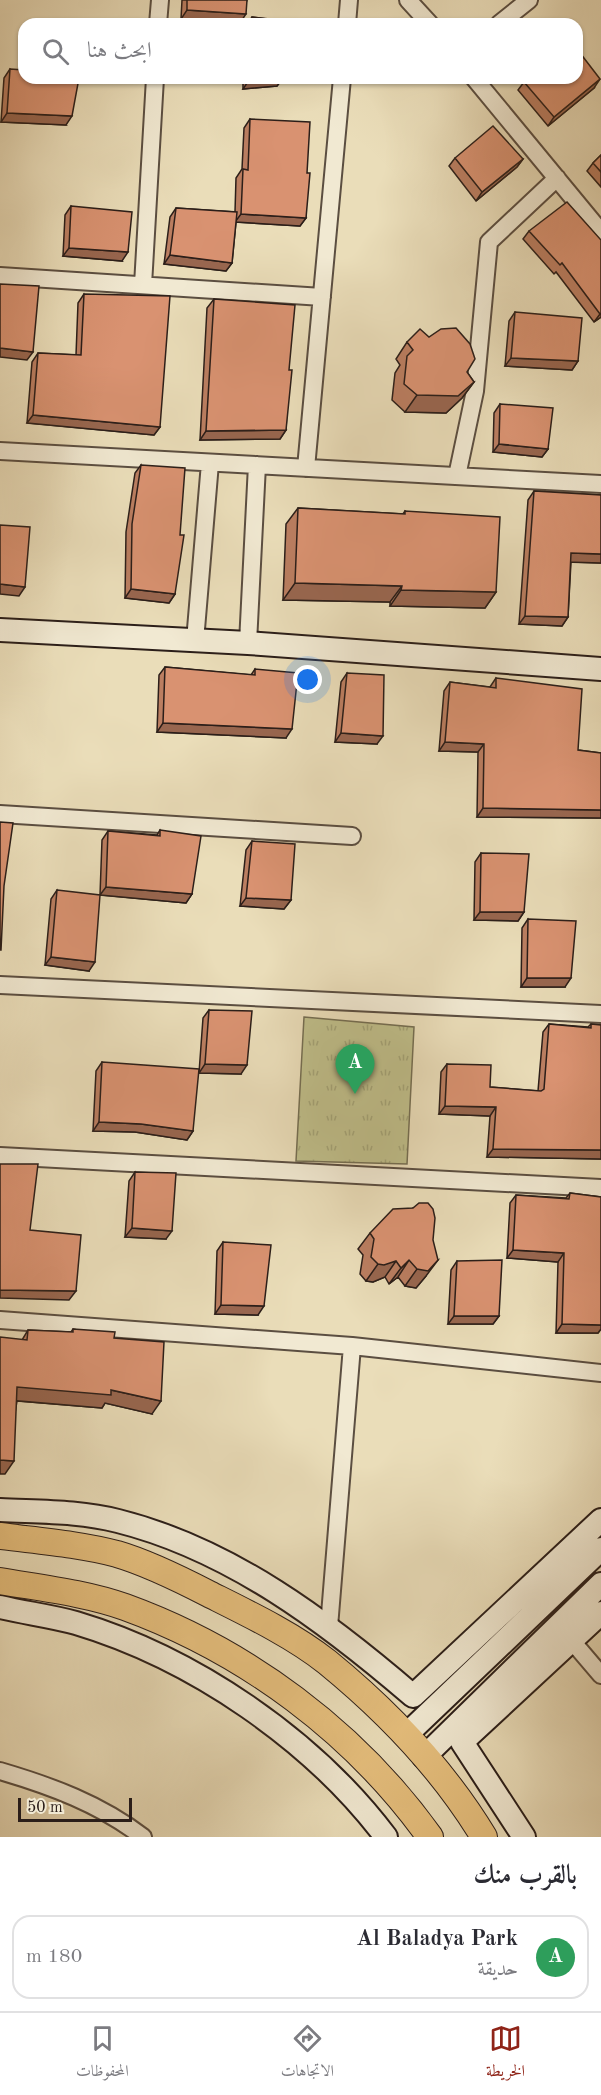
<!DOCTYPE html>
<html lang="ar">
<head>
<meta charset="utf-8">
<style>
  :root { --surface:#fff; --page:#f2f2f3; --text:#2b2b33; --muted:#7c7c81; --line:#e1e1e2; --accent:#8f2418 }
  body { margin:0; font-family:"Old Standard TT",Amiri,serif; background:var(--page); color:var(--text); direction:rtl }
  .scale { position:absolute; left:18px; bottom:15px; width:114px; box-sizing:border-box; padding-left:6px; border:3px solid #2b1e19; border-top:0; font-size:16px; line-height:21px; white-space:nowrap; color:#2b1e19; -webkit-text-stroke:4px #f1e9d2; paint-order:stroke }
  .you { position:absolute; left:308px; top:680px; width:21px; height:21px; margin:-15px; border:4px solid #fff; border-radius:50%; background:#1a73e8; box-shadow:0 0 0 9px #1a73e833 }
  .badge { display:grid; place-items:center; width:39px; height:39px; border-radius:50%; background:var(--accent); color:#fff; font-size:20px; font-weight:700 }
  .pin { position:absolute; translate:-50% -50px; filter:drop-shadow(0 2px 3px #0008) }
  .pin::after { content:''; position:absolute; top:32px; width:21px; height:18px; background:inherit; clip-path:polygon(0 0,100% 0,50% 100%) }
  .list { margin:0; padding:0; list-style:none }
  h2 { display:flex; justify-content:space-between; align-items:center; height:78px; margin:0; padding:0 24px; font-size:26px }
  h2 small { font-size:20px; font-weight:400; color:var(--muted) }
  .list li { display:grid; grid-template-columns:39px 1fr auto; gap:18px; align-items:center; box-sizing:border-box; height:84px; margin:0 12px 12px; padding:0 12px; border:2px solid var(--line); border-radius:18px }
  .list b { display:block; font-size:22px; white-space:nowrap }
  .list p { margin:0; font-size:20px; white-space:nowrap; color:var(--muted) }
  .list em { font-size:20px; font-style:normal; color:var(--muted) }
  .icon { flex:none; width:33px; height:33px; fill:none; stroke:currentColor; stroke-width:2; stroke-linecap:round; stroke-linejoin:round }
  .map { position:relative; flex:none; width:601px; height:1837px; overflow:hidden; direction:ltr }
  .search { position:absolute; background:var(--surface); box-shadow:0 2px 4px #0004; left:18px; right:18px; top:18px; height:66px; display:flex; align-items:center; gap:15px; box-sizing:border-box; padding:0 21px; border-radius:18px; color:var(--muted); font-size:22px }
  .sheet { height:174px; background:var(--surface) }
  nav { display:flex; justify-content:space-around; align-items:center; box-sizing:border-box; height:84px; border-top:2px solid var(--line); background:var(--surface); font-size:16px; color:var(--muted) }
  nav a { display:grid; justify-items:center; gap:3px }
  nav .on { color:var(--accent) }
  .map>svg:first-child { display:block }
  .grass { fill:url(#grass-tufts); stroke:#756e52; stroke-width:1.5 }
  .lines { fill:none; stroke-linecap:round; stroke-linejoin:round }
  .street-casing { stroke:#5b4e41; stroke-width:20 }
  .secondary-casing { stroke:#2b1e19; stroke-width:26 }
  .primary-casing { stroke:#2b1e19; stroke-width:28 }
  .street { stroke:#f1e9d2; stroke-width:16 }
  .secondary { stroke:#f1e9d2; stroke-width:22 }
  .primary { stroke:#e5be7c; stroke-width:26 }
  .wall { fill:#bb7e61; stroke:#2b1e19; stroke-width:1.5 }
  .shaded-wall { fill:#98664f; stroke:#2b1e19; stroke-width:1.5 }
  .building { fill:#d99271; stroke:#2b1e19; stroke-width:1.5 }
</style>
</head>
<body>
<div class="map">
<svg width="601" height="1837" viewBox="0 0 601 1837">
  <defs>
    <pattern id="grass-tufts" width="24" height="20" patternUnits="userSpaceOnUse" patternTransform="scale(1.5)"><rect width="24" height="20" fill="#bfbe8a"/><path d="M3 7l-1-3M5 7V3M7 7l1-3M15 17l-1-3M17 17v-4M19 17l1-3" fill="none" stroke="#a4a376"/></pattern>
  </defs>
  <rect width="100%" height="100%" fill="#eaddb9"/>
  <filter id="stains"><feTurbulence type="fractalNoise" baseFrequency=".00333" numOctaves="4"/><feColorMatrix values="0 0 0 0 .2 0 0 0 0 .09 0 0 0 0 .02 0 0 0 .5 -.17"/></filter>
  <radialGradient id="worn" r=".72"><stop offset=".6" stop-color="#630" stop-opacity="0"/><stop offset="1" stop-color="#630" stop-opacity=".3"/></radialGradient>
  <path class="grass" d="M304 1017 414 1027 407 1164 296 1161Z"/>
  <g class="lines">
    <defs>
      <path id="street" d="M408 0 430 24
        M158 24 160 0
        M347 24 349 0
        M499 24 529 0
        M474 78 601 232
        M0 276 322 297
        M143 285 155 78
        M0 451 601 484
        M306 468 342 78
        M457 476 475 391 489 242 557 178
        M195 641 210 463
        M248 643 257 465
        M0 814 352 836
        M0 985 601 1014
        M0 1156 601 1188
        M0 1320 352 1346 601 1373
        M329 1627 352 1346
        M572 1641 601 1675
        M0 1771C51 1786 100 1804 143 1837"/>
      <path id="secondary" d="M0 630 248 643 601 669
        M0 1510C39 1512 80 1511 118 1521 230 1549 327 1622 413 1696L601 1520
        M0 1607C25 1613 51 1616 76 1623 193 1658 312 1739 386 1837
        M406 1735 601 1549
        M424 1757 601 1584
        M524 1837 462 1742 601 1613"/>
      <path id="primary" d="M0 1536C39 1541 79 1544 117 1554 148 1563 180 1579 209 1594 247 1613 293 1635 327 1662 387 1711 444 1771 484 1837
        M0 1581C41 1588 86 1593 125 1607 246 1651 355 1732 430 1837"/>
    </defs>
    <use href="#street" class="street-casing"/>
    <use href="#secondary" class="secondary-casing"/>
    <use href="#primary" class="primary-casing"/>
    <use href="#street" class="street"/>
    <use href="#secondary" class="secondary"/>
    <use href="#primary" class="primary"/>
  </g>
  <path class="wall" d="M182 0H247L240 23 181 19Z
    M252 17 305 24H247Z
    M10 69 66 125 1 122 4 78Z
    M243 78H283L277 86 243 89Z
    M524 82 594 88 548 126 518 90Z
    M250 119 307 173 306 218 300 226 236 222 232 263 226 271 164 264 170 217 176 208 235 212 236 178 242 169 244 128Z
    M601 155V187L587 171 593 163Z
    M455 158 523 159 517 167 476 201 449 166Z
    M71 206 122 261 63 256 65 215Z
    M529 231 601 240V317L594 322 556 272 554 274 523 239Z
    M84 294 160 427 154 435 27 423 32 362 38 353 76 355 78 303Z
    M214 299 289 370 286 430 280 439 200 440 207 308Z
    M515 312 578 361 572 370 505 366 509 321Z
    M407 342 467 372 474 382 462 398 446 413 405 412 392 400 395 373 400 365 396 359Z
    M500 404 548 449 542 457 493 452 494 413Z
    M141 465 175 594 169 603 125 598 126 532 135 473Z
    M534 491 601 495V563L571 562 568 617 562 626 519 624 528 500Z
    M298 508 403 514 405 511 496 592 485 608 390 606V602L283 600 286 524Z
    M165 667 251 675 255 669 286 738 157 732 159 675Z
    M347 673 377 744 335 742 341 682Z
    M496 678 578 750 601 753V818L477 817 478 752 439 751 444 691 450 682 490 687Z
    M160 830 192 894 186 903 100 895 102 840 108 831 157 835Z
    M252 841 291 900 284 909 240 906 246 850Z
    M481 853 524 912 518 921 474 920 475 862Z
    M57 890 89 971 45 965 51 899Z
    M528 919 565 987H521L522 928Z
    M209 1010 241 1074 199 1073 203 1018Z
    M549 1024 588 1027 591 1024 601 1025V1159L487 1157 490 1116 439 1114 441 1072 447 1064 490 1087 538 1091 543 1032Z
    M102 1062 193 1131 187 1140 135 1132 93 1131 96 1071Z
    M135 1172 166 1239 125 1237 129 1181Z
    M570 1193 601 1197V1329L598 1333H556L558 1262 507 1258 510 1203 516 1195 566 1198Z
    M413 1208 426 1276 416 1288 405 1286 398 1277 389 1284 385 1277 373 1282 366 1281 360 1274 363 1255 358 1249 370 1233Z
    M223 1242 258 1315 215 1314 217 1251Z
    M457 1261 499 1316 493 1324H448L451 1270Z
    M73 1329 114 1338 152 1414 105 1403 102 1408 17 1401 5 1474 22 1340 28 1330 71 1332Z"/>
  <path class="shaded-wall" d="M187 10 246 14 240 23 181 19Z
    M274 78H283L277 86 243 89 249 80Z
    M600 79 594 88 548 126 554 117Z
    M7 113 72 116 66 125 1 122Z
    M523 159 517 167 476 201 482 192Z
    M241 214 306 218 300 226 235 222Z
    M69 248 128 252 122 261 63 256Z
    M170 255 232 263 226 271 164 264Z
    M601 313V317L594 322 600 314Z
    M0 348 33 352 27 360 0 357Z
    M511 358 578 361 572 370 505 366Z
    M474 382 462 398 446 413 405 412 417 395Z
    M33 415 160 427 154 435 27 423Z
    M286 430 280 439 200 440 206 431Z
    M499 444 548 449 542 457 493 452Z
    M571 553 601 554V563L565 562Z
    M295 583 402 586 390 602 283 600Z
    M0 584 25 587 19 596 0 594Z
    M131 589 175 594 169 603 125 598Z
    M401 590 496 592 485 608 390 606Z
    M525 616 568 617 562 626 519 624Z
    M163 723 292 729 286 738 157 732Z
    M341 733 383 736 377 744 335 742Z
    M445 742 484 744 478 752 439 751Z
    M483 808 601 810V818L477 817Z
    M106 887 192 894 186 903 100 895Z
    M246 898 291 900 284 909 240 906Z
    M480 912H524L518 921 474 920Z
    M51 957 95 962 89 971 45 965Z
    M527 978H571L565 987H521Z
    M205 1064 247 1065 241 1074 199 1073Z
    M445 1106 496 1107 490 1116 439 1114Z
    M99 1122 141 1124 193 1131 187 1140 135 1132 93 1131Z
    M493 1149 601 1150V1159L487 1157Z
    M132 1228 172 1231 166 1239 125 1237Z
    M513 1250 564 1253 558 1262 507 1258Z
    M409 1260 398 1277 389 1284 401 1268Z
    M438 1260 426 1276 416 1288 405 1286 417 1269Z
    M396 1261 385 1277 373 1282 366 1281 378 1264Z
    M0 1290 76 1291 69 1300 0 1298Z
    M221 1305 264 1306 258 1315 215 1314Z
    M454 1316H499L493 1324H448Z
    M562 1324 601 1325V1329L598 1333H556Z
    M17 1387 111 1390 161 1401 152 1414 105 1403 102 1408 8 1400Z
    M0 1460 14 1461 5 1474H0Z"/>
  <path class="building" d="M187 0H247L246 14 187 10Z
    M252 17 305 23V24H252Z
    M577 49 600 79 554 117 524 82 528 78H577Z
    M10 69 24 70V78H79L72 116 7 113Z
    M249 78H274L249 80Z
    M250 119 310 122 307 173H310L306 218 241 214 243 169 248 170Z
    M493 126 523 159 482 192 455 158Z
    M601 155V172L593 163Z
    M567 202 601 240V313L600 314 562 263 560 265 529 231Z
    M71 206 132 212 128 252 69 248Z
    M176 208 237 212 232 263 170 255Z
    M0 284 39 286 33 352 0 348Z
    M84 294 170 296 160 427 33 415 38 353 81 355Z
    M214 299 295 305 289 370H292L286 430 206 431Z
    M515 312 582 318 578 361 511 358Z
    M456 328 470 344 475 359 467 372 474 382 458 396 417 395 404 384 407 356 413 350 407 342 420 329 429 337 441 329Z
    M500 404 553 408 548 449 499 444Z
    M141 465 185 468 180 535H184L175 594 131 589 132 524Z
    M534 491 601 495V554L571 553 568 617 525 616Z
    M298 508 405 514V511L500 517 496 592 401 590 402 586 295 583Z
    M0 525 30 527 25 587 0 584Z
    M165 667 255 675V669L298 673 292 729 163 723Z
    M347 673 384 675 383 736 341 733Z
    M496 678 582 689 578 750 601 753V810L483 808 484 744 445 742 450 682 496 688Z
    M0 822 13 823 4 886 1 950H0Z
    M160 830 201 836 192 894 106 887 108 831 160 836Z
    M252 841 295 844 291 900 246 898Z
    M481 853 529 854 524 912H480Z
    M57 890 100 895 95 962 51 957Z
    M528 919 576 921 571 978H527Z
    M209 1010 252 1011 247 1065 205 1064Z
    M549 1024 591 1028V1024L601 1025V1150L493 1149 496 1107 445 1106 447 1064 491 1065 490 1087 541 1091 544 1089Z
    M102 1062 199 1069 193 1131 141 1124 99 1122Z
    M0 1164H38L30 1230 81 1235 76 1291 0 1290Z
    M135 1172 176 1173 172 1231 132 1228Z
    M570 1193 601 1197V1325L562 1324 564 1253 513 1250 516 1195 569 1199Z
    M419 1203H428L433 1209 435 1218 433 1240 438 1260 428 1271 417 1269 409 1260 401 1268 396 1261 384 1265 378 1264 371 1257 374 1239 370 1233 393 1209 413 1208Z
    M223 1242 271 1245 264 1306 221 1305Z
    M502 1260 499 1316H454L457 1261Z
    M73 1329 115 1332 114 1338 164 1342 161 1401 111 1390V1395L17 1387 14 1461 0 1460V1337L27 1340 28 1330 73 1332Z"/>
  <rect width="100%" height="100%" filter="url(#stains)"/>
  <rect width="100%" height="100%" fill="url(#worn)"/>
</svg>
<div class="scale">50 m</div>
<div class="you"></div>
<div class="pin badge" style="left:355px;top:1094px;background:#2e9e5b">A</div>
<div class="search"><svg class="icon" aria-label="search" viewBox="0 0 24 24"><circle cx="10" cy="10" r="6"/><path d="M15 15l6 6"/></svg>ابحث هنا</div>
</div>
<section class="sheet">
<h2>بالقرب منك<small></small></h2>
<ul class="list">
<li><span class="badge" style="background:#2e9e5b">A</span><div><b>Al Baladya Park</b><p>حديقة</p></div><em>180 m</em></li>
</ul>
</section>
<nav>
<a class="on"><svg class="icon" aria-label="map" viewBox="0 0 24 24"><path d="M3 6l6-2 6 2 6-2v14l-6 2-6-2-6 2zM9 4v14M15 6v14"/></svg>الخريطة</a>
<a><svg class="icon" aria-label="directions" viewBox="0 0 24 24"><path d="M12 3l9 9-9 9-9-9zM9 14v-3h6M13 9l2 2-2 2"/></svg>الاتجاهات</a>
<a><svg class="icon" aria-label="saved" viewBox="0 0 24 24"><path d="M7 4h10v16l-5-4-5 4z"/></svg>المحفوظات</a>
</nav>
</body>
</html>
